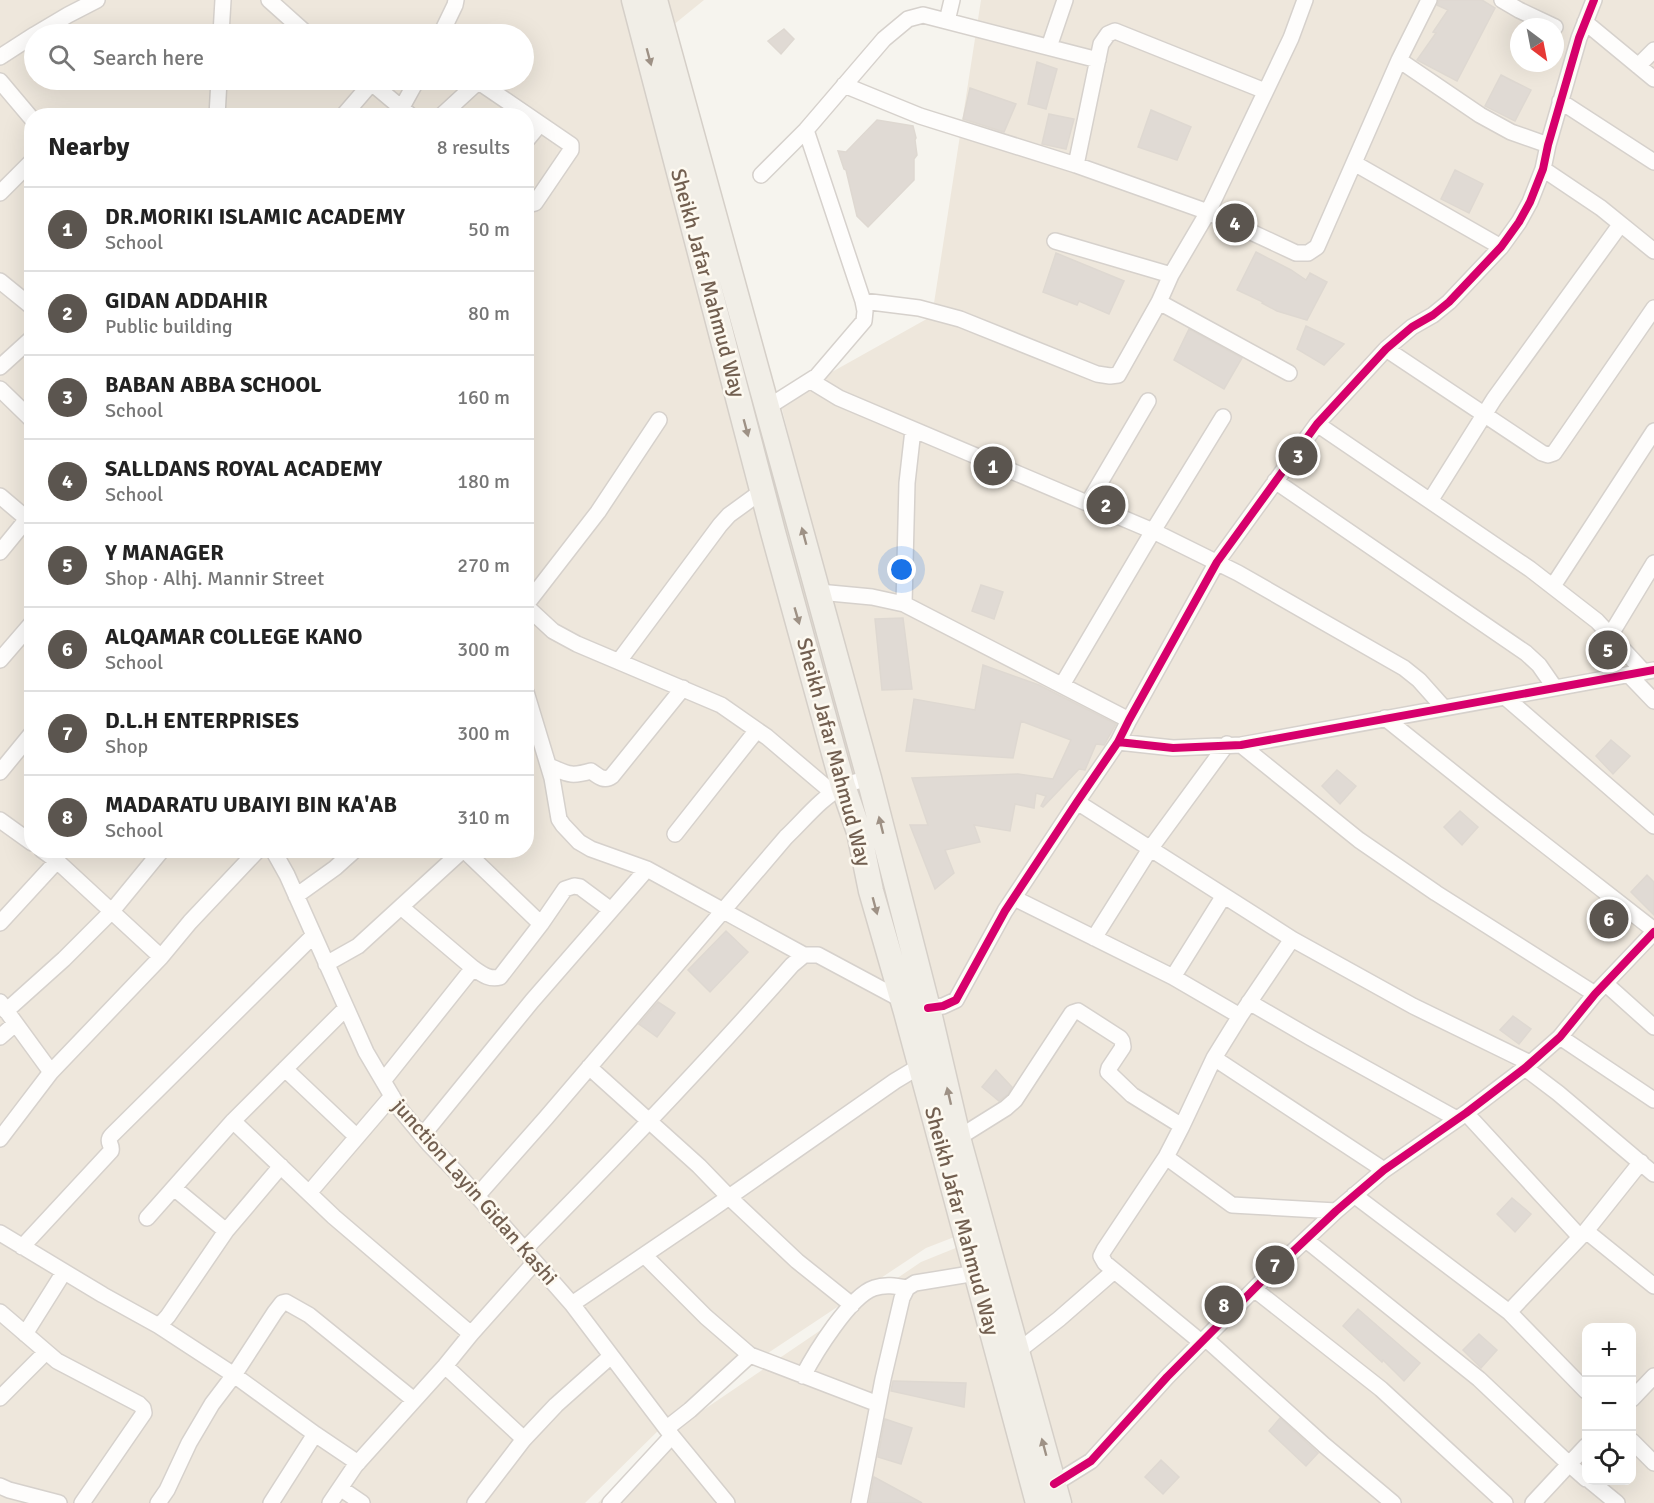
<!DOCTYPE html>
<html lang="en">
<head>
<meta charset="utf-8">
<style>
  :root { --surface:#fff; --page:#f6f6f6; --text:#222; --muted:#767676; --line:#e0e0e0; --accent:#5b554f }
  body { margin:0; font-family:Signika,sans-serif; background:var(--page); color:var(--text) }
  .controls { position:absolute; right:18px; bottom:18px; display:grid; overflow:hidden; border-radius:12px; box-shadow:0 6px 24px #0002 }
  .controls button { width:54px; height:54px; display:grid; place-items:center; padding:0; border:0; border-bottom:2px solid var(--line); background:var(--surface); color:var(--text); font:30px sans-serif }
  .compass { position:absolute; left:1510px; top:18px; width:54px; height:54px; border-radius:50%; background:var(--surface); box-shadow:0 6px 24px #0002; rotate:148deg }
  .you { position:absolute; left:902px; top:570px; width:21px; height:21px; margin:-15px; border:4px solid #fff; border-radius:50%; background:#1a73e8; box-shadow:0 0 0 9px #1a73e833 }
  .badge { display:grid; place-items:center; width:39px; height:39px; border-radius:50%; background:var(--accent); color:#fff; font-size:20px; font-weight:700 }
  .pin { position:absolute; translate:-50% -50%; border:3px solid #fff; box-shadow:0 2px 6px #0006 }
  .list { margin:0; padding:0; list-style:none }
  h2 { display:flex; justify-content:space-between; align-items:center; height:78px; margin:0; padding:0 24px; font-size:26px }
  h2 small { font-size:20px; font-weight:400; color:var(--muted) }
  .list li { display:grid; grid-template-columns:39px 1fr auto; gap:18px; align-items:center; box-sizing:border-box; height:84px; padding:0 24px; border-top:2px solid var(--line) }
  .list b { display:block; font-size:22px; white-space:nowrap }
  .list p { margin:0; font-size:20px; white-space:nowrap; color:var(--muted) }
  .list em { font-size:20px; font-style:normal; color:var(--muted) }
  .icon { flex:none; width:33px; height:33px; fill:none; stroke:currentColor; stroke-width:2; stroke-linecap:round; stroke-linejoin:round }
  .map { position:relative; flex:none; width:1654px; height:1503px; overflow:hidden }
  .search { position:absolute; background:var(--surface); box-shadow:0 6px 24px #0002; left:24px; top:24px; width:510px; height:66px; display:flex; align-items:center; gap:15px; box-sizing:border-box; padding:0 21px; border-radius:33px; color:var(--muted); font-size:22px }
  .panel { position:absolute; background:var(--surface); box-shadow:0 6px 24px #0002; left:24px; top:108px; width:510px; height:750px; border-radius:24px }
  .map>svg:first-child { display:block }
  .residential { fill:#eee7dc; fill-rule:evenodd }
  .building { fill:#e0dad4; stroke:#ded8d1; stroke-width:1.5 }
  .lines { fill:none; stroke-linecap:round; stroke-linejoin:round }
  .street-casing { stroke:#d6d1cc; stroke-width:18 }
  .primary-casing { stroke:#d5cfc8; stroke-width:27 }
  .street { stroke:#fefdfc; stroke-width:15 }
  .primary { stroke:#f1eee7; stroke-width:24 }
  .cycleway-casing { stroke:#fdf9f0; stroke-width:11 }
  .cycleway { stroke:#d6006c; stroke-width:8 }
  .oneway { fill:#9e9185 }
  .labels { text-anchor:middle; stroke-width:5; stroke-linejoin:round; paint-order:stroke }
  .street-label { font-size:21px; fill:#725f50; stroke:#fdf9f0 }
</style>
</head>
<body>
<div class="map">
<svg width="1654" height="1503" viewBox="0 0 1654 1503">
  <rect width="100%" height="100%" fill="#f6f4ee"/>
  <path class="residential" d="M0 0H704L672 26 975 1229 926 1248 672 1417 585 1503H0ZM34 34H524V80H34ZM32 116H526V850H32Z
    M981 0H1654V1503H598L671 1432 921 1262 988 1235 780 401 932 316ZM1519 27H1555V63H1519ZM1586 1328H1632V1480H1586Z"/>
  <path class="building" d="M1439 0H1482L1495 8 1457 81 1417 60 1436 33 1433 32 1448 10 1437 5Z
    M784 29 794 39 781 54 768 41Z
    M1037 62 1057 69 1046 109 1028 104Z
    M1501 75 1531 90 1515 121 1485 106Z
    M970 88 1016 104 1004 132 963 119Z
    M1151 110 1191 127 1177 160 1138 147Z
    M1049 114 1074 119 1066 149 1042 144Z
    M877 120 913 126 916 138 915 140 917 155 914 159V180L868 227 857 216 846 170 844 169 838 151 846 152Z
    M1455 170 1483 184 1469 213 1441 199Z
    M1256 252 1291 270 1306 280 1310 273 1327 282 1307 320 1277 311 1262 303 1263 302 1237 290Z
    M1056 253 1124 281 1109 314 1079 301 1077 305 1043 292Z
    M1306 326 1344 344 1324 365 1297 349Z
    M1189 329 1242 358 1224 389 1174 360Z
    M981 585 1003 592 994 619 972 611Z
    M903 618 912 689 882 690 875 619Z
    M983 665 1039 685 1116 724 1104 745 1096 744 1085 770 1079 769 1043 807 1041 806 1046 796 1036 793 1034 808 1015 804 1010 831 974 825 980 842 945 850 954 873 935 889 910 825H928L912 778 1018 774 1053 779 1071 740 1021 721 1013 758 906 751 914 699 975 710Z
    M1611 740 1630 756 1613 774 1596 756Z
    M1337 770 1356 786 1340 804 1322 786Z
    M1460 811 1478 827 1462 845 1444 827Z
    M1647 875 1654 882V915L1631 892Z
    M726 931 748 952 710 992 688 970Z
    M658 1002 675 1013 657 1037 639 1024Z
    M1513 1016 1531 1029 1519 1044 1500 1030Z
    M996 1070 1012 1087 1008 1094 999 1101 982 1087Z
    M1512 1198 1531 1214 1515 1232 1497 1214Z
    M1358 1309 1420 1363 1404 1381 1383 1360 1382 1362 1343 1326Z
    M1479 1334 1497 1350 1481 1368 1463 1350Z
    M893 1381 966 1383 964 1407 891 1391Z
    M1280 1418 1318 1453 1306 1466 1269 1431Z
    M885 1419 912 1428 901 1464 878 1457Z
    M1161 1460 1179 1477 1163 1494 1145 1477Z
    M874 1477 922 1503H869Z"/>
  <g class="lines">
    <defs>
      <path id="street" d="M269 0 307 34
        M1502 0 1519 10 1555 27
        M947 21 952 0
        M1585 22 1654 79
        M36 34 68 15 97 0
        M221 34 223 0
        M441 34 455 5 456 0
        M1049 47 1065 0
        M0 57 34 35
        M1399 60 1480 115 1511 132 1548 145
        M1638 66 1654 50
        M476 80 571 145V150L535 203 531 204 526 201
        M0 81 32 119
        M844 85 920 116 1076 165 1208 212 1296 253H1308L1317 247 1399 60 1429 0
        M1560 101 1654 162
        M401 109 417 80
        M217 116 219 80
        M343 116 368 87 374 85 411 116
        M441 116 479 81
        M526 141 540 124
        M1354 163 1501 247
        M1076 165 1101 44 1108 34 1115 31 1265 91
        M1543 169 1601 208 1654 251
        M761 175 806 130 884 39 908 19 923 15 1098 60
        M0 193 32 161
        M1055 241 1171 275
        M0 281 32 307
        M863 301 919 308 960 319 1097 374 1110 376 1118 375 1159 302 1171 275 1208 212 1291 38 1305 0
        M1159 302 1289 373
        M1386 349 1542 453 1548 455 1554 453 1654 308
        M0 367 32 338
        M811 381 839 398 1153 531 1238 573 1404 668 1419 680 1444 708
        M0 389 32 420
        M768 407 817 376 864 321 865 311 863 301 806 130
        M1317 424 1530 569 1597 621 1644 672
        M1275 481 1526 653 1539 665 1555 688
        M0 496 32 523
        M1430 501 1494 399 1620 225
        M1088 503 1148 401
        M0 552 27 519
        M1553 586 1654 431
        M819 592 872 597 904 604 1129 720
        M904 604 907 483 913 430
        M526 605 598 512 659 420
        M526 606 553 631 577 644 721 705 767 737 833 793
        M1611 634 1654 563
        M0 660 32 623
        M619 661 720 525 729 515 762 491
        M1629 675 1654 701
        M1062 685 1153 531 1223 417
        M526 692 552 778 559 819 563 825 579 842 591 849 647 869 804 955
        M1505 697 1654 826
        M1385 718 1495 806 1654 930
        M1118 742 1129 720 1217 562 1317 424 1386 349 1412 327 1433 315 1449 302 1501 247 1519 222 1530 202 1543 169 1548 145 1579 38 1594 0
        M1241 745 1359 840 1436 893 1595 994
        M549 766C568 774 570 777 591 771 598 776 604 782 612 776L683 688
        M0 772 32 733
        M1077 802 1292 939 1413 1006 1530 1063
        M0 820 32 843
        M675 834 757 730
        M42 850 57 861 161 957
        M273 850 287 875 366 1052 399 1108 429 1144 456 1172 572 1304 672 1436 727 1503
        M464 850 541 924
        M296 896 335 868 355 850
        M1014 898 1173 977 1240 1016
        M401 907 473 968C482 974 489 980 500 977L541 924 565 889 574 886 580 887 611 910
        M0 923 57 861
        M1094 938 1150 849 1227 744
        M326 964 358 946 463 850
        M1173 977 1223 897
        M1606 984 1654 1027
        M0 1002 51 1072
        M1249 1002 1311 1038 1457 1119
        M928 1008 943 1006 956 1000 1005 911 1077 802 1118 742 1173 748 1241 745 1654 670
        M6 1011 64 959 112 911 162 850
        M0 1037 15 1024
        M1560 1037 1654 1100
        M1214 1058 1384 1170
        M589 1067 699 1166 729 1197 797 1261 852 1305
        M1525 1068 1558 1093 1654 1174
        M285 1069 357 1137
        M383 1081 473 968
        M1466 1113 1580 1237
        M233 1121 334 1217 471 1334
        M422 1136 532 1001 647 869
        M958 1138 1006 1108 1015 1100 1072 1013 1078 1011 1120 1038 1122 1041 1123 1047 1109 1068 1108 1072 1132 1095 1182 1126
        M0 1139 51 1072 161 957 190 922 258 850
        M1166 1157 1232 1205 1336 1211
        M174 1188 226 1231
        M309 1193 392 1096
        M1354 1195 1509 1312 1586 1391
        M477 1196 545 1119 786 837C804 820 821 798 842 787 850 782 861 781 869 778
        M147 1218 233 1121 346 1008
        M1586 1231 1654 1286
        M0 1233 103 1295 159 1326 168 1316 226 1231 281 1166
        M1306 1240 1479 1379 1569 1464 1586 1479
        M22 1247 111 1151C113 1144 105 1142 112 1135L313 936
        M524 1250C616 1157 706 1063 792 965L804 955H818L902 1000
        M644 1255 706 1317 750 1355 878 1404
        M1254 1289 1381 1389 1505 1503
        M572 1304 709 1211 895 1081 920 1066
        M0 1312 57 1361 139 1404 143 1408 144 1413 82 1503
        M1509 1312 1586 1231 1641 1162
        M159 1326 234 1375 315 1434
        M25 1334 64 1272
        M1205 1338 1324 1445 1393 1503
        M1201 1342 1105 1263 1101 1256 1104 1250 1166 1157 1182 1126 1214 1058 1240 1016 1292 939
        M1017 1352 1059 1319 1114 1271
        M445 1366 524 1439
        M803 1376C815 1353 850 1296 874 1288 885 1284 896 1286 907 1288
        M0 1398 46 1352
        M1632 1399 1654 1376
        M667 1428 690 1410 750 1355
        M1632 1441 1654 1463
        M1589 1480 1617 1503
        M1054 1484 1091 1461 1167 1377 1266 1277 1336 1211 1384 1170 1466 1113 1525 1068 1560 1037 1595 994 1654 932
        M0 1486 9 1490 59 1503
        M340 1488 362 1503
        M158 1503 167 1490 189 1443 212 1404 234 1375 275 1312 282 1303 286 1302 309 1315 414 1400
        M271 1503 315 1434 358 1463
        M330 1503 355 1466 445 1366 471 1334 535 1262
        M475 1503 524 1439 556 1405 611 1356
        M610 1503 672 1436
        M859 1503 883 1379 902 1298 907 1288 915 1283 976 1273
        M1533 1503 1586 1446"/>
      <path id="primary" d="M634 0 773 532 843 786 859 832 871 891 906 1012 1038 1503
        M655 0 869 778 928 1008 960 1145 1059 1503"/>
    </defs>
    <use href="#street" class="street-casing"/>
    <use href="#primary" class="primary-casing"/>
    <use href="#street" class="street"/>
    <use href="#primary" class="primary"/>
    <defs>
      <path id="cycleway" d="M1118 742 1129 720 1217 562 1317 424 1386 349 1412 327 1433 315 1449 302 1501 247 1519 222 1530 202 1543 169 1548 145 1579 38 1594 0
        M928 1008 943 1006 956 1000 1005 911 1077 802 1118 742 1173 748 1241 745 1654 670
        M1054 1484 1091 1461 1167 1377 1266 1277 1336 1211 1384 1170 1466 1113 1525 1068 1560 1037 1595 994 1654 932"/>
    </defs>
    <use href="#cycleway" class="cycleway-casing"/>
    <use href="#cycleway" class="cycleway"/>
  </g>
  <defs><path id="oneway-solid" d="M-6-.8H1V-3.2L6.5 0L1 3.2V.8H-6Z" transform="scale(1.5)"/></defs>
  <g class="oneway">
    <use href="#oneway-solid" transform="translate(649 57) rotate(75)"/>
    <use href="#oneway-solid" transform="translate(746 428) rotate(75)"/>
    <use href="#oneway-solid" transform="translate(804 536) rotate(-105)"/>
    <use href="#oneway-solid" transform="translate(797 616) rotate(74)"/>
    <use href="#oneway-solid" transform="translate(881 825) rotate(-104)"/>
    <use href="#oneway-solid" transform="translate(875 906) rotate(75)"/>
    <use href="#oneway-solid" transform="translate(949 1096) rotate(-103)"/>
    <use href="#oneway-solid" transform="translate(1044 1447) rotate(-105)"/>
  </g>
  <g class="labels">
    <g class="street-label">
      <text transform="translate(708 283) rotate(75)" y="7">Sheikh Jafar Mahmud Way</text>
      <text transform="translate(834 752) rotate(75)" y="7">Sheikh Jafar Mahmud Way</text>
      <text transform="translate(475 1192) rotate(49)" y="7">junction Layin Gidan Kashi</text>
      <text transform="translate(962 1221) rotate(75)" y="7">Sheikh Jafar Mahmud Way</text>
    </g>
  </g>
</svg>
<div class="controls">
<button>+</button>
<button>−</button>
<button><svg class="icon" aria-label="locate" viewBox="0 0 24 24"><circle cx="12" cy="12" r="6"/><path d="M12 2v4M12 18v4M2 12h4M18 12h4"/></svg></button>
</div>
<svg class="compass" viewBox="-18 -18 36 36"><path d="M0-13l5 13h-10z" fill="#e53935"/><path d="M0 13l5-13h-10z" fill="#767676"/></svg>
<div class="you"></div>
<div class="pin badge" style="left:993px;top:466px">1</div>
<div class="pin badge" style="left:1106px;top:505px">2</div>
<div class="pin badge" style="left:1298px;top:456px">3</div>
<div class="pin badge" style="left:1235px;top:223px">4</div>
<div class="pin badge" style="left:1608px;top:650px">5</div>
<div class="pin badge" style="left:1609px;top:919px">6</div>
<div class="pin badge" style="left:1275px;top:1265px">7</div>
<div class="pin badge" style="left:1224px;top:1305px">8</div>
<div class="search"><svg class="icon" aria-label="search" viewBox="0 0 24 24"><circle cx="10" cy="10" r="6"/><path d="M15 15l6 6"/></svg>Search here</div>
<section class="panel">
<h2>Nearby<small>8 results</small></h2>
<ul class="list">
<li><span class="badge">1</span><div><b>DR.MORIKI ISLAMIC ACADEMY</b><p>School</p></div><em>50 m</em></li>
<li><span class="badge">2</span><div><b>GIDAN ADDAHIR</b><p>Public building</p></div><em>80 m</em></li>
<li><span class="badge">3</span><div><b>BABAN ABBA SCHOOL</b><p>School</p></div><em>160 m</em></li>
<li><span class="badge">4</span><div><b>SALLDANS ROYAL ACADEMY</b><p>School</p></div><em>180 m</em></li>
<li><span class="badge">5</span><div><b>Y MANAGER</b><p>Shop · Alhj. Mannir Street</p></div><em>270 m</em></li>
<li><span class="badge">6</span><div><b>ALQAMAR COLLEGE KANO</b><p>School</p></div><em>300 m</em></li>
<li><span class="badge">7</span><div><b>D.L.H ENTERPRISES</b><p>Shop</p></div><em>300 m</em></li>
<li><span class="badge">8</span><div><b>MADARATU UBAIYI BIN KA'AB</b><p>School</p></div><em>310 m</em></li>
</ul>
</section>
</div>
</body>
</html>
